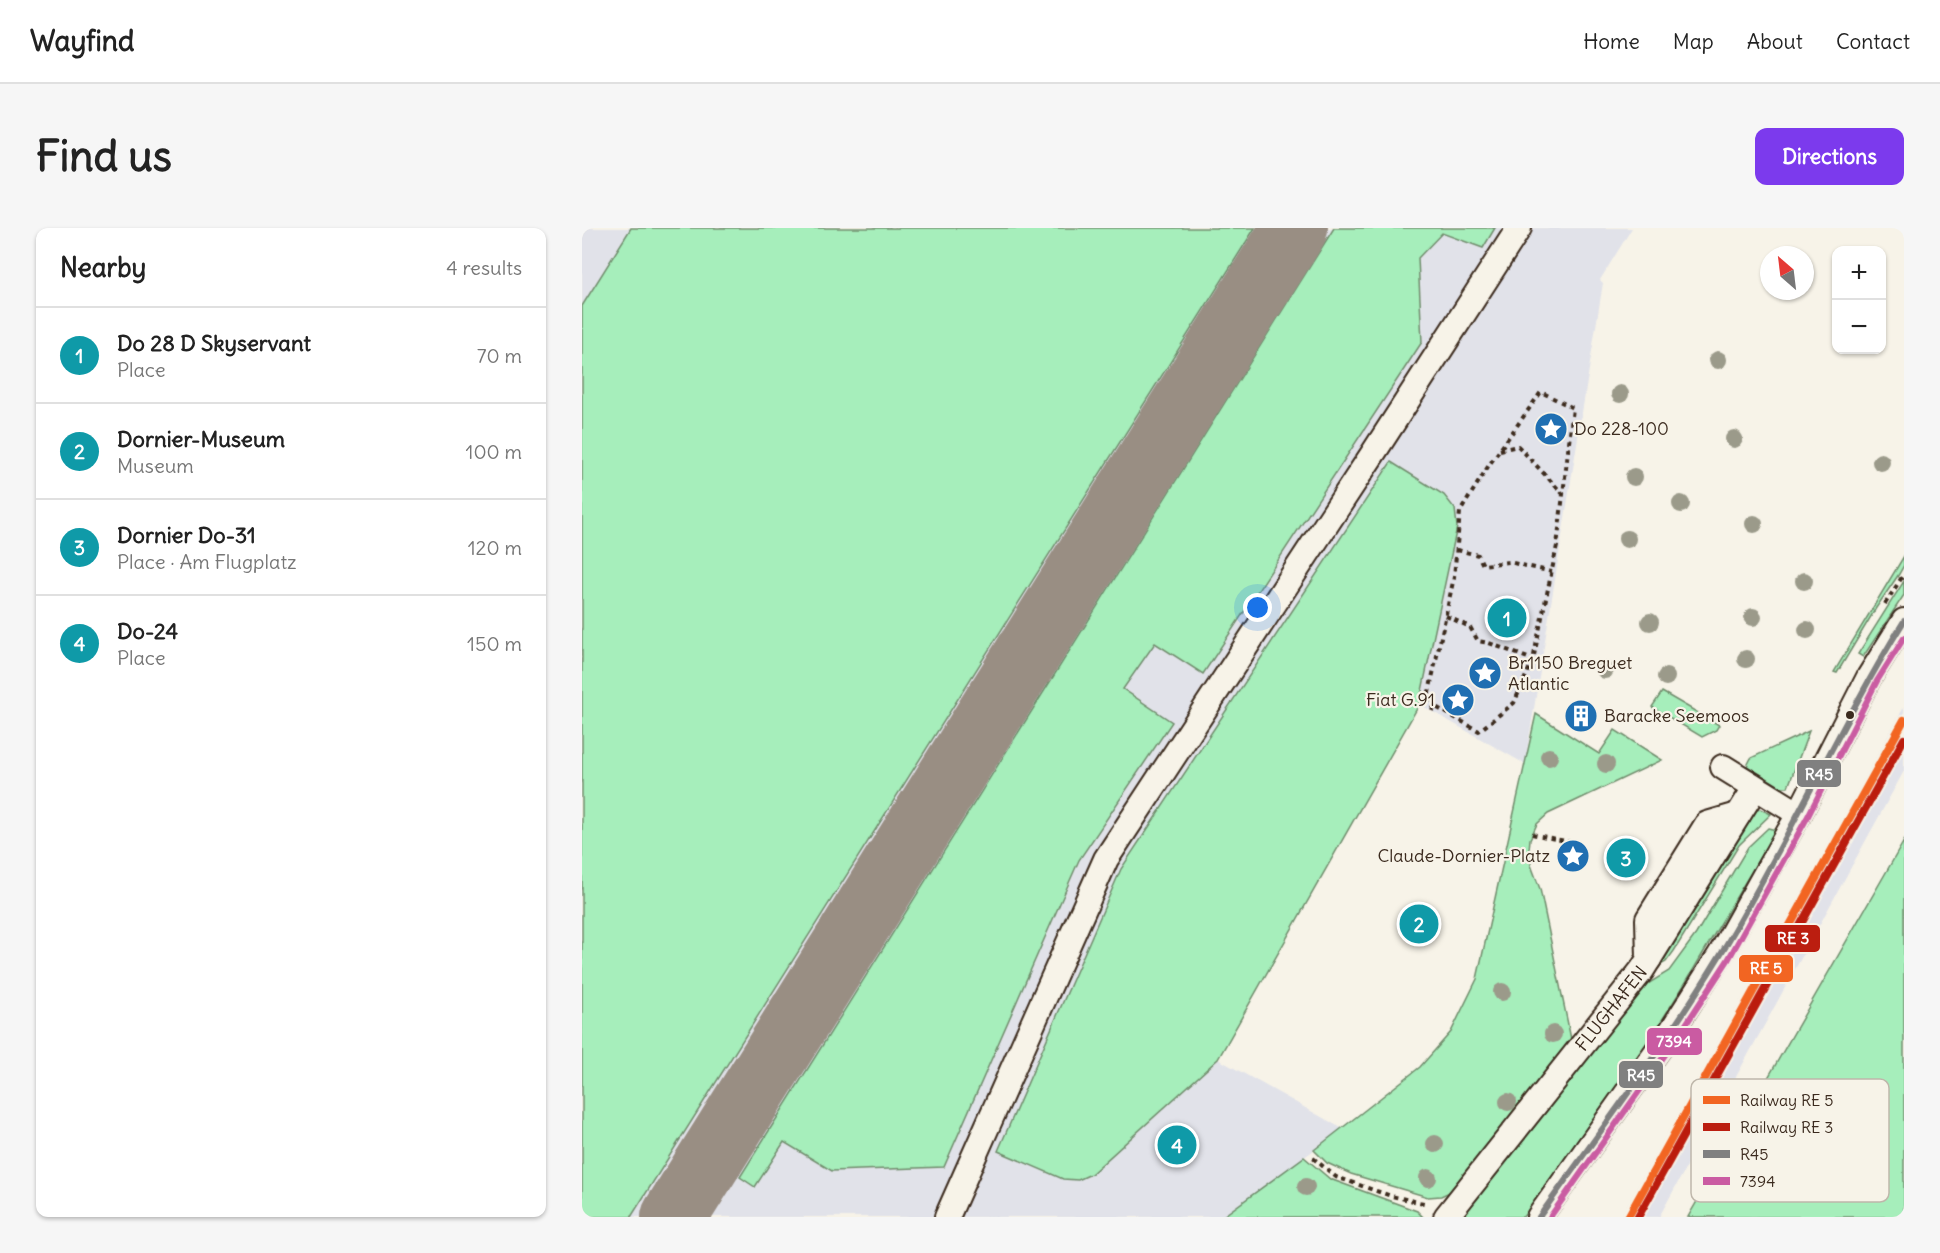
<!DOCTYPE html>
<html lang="en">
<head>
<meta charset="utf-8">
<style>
  :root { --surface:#fff; --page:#f6f6f6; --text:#222; --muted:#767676; --line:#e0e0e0; --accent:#7c3aed }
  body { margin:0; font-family:Delius,sans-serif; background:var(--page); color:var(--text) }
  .controls { position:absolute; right:18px; top:18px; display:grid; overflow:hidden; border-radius:12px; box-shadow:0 2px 4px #0004 }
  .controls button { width:54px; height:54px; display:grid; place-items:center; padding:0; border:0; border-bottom:2px solid var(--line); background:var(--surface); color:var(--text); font:30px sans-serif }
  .compass { position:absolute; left:1178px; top:18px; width:54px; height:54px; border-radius:50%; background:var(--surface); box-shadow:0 2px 4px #0004; rotate:332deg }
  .you { position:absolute; left:676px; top:380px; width:21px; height:21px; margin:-15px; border:4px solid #fff; border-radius:50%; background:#1a73e8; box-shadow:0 0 0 9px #1a73e833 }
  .badge { display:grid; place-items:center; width:39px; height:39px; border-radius:50%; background:var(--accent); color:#fff; font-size:20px; font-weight:700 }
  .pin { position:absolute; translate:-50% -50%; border:3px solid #fff; box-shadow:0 2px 6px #0006 }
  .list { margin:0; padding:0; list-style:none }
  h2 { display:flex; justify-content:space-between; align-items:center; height:78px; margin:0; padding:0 24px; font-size:26px }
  h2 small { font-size:20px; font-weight:400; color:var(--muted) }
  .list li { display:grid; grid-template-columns:39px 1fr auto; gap:18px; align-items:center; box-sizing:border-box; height:96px; padding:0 24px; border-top:2px solid var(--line) }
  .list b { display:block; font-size:22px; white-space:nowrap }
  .list p { margin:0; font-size:20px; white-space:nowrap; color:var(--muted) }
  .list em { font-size:20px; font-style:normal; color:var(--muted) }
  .map { position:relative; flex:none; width:1322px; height:989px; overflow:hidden; border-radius:12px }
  header { display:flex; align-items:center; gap:36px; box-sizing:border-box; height:84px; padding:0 30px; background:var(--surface); border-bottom:2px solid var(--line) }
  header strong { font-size:28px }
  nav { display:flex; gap:33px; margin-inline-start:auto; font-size:21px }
  .intro { display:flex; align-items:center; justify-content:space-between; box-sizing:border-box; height:144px; padding:0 36px }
  h1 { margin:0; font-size:42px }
  .button { padding:15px 27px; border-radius:12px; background:var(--accent); color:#fff; font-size:21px; font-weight:700 }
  main { display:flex; gap:36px; padding:0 36px }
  aside { flex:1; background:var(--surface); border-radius:12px; box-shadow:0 2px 4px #0004 }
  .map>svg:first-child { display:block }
  .built { fill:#e1e2e9 }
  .green { fill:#a6eebb; stroke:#708c6c; stroke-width:1.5 }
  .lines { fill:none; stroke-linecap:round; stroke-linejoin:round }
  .taxiway { stroke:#998e83; stroke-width:66 }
  .minor-casing { stroke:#3b2a1e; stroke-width:28 }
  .path { stroke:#3b2a1e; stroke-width:4; stroke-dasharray:4.5 4.5; stroke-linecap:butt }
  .minor { stroke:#f7f3e8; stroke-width:24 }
  .bus-1-casing { stroke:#f7f3e8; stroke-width:10 }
  .bus-2-casing { stroke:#f7f3e8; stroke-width:10 }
  .bus-1 { stroke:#808080; stroke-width:6 }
  .bus-2 { stroke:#ca5ba2; stroke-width:6 }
  .rail-1-casing { stroke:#f7f3e8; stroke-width:12 }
  .rail-2-casing { stroke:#f7f3e8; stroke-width:12 }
  .rail-1 { stroke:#f26522; stroke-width:8 }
  .rail-2 { stroke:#bb1e10; stroke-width:8 }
  .tree { fill:#9b9a8a }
  .bus-dot { fill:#3b2a1e; stroke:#f7f3e8; stroke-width:2 }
  .labels { text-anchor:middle; stroke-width:4.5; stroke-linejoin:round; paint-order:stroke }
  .poi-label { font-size:18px; fill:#3b2a1e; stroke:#f7f3e8; text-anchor:start }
  .street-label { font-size:18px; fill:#3b2a1e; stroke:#f7f3e8 }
  .key { fill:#f7f3e8; stroke:#bfb7ab; stroke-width:1.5 }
  .key-label { font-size:16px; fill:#3b2a1e }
  .line-badge { stroke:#f7f3e8; stroke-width:2 }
  .badge-label { font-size:16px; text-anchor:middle; font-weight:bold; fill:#fff }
</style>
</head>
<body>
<header>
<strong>Wayfind</strong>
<nav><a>Home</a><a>Map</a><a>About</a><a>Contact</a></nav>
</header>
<div class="intro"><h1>Find us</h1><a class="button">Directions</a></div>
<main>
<aside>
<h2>Nearby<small>4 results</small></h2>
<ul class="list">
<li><span class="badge" style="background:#0f9aa8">1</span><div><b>Do 28 D Skyservant</b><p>Place</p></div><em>70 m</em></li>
<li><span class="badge" style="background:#0f9aa8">2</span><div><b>Dornier-Museum</b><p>Museum</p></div><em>100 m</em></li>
<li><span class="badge" style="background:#0f9aa8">3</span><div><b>Dornier Do-31</b><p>Place · Am Flugplatz</p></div><em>120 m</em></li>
<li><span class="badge" style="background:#0f9aa8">4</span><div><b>Do-24</b><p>Place</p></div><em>150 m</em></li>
</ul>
</aside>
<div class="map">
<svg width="1322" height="989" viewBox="0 0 1322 989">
  <rect width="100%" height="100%" fill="#f7f3e8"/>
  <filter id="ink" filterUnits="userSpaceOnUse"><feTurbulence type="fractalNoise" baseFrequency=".0167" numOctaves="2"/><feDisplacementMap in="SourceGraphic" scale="12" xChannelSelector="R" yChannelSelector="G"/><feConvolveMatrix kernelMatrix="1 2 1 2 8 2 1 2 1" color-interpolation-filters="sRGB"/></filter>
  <g filter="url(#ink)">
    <path class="built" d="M0 0H1050L1018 52 1021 55 943 536 837 476 875 299 534 923 636 831 761 901 640 989H0Z
      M1322 479V543L1077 989H1042Z"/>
    <path class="green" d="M49 0H673L49 989H0V78Z
      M752 0H913L901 20 860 5 836 30 840 114 621 446 573 415 541 461 590 494 497 632 362 939 250 943 202 914 173 959 158 949Z
      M809 234 862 267 873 281 875 299 837 477 636 831 509 946 496 952 481 951 416 923 539 641Z
      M1322 328V337L1317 346 1294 380 1255 445 1252 444Z
      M1322 353V367L1281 429 1276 426Z
      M1080 464 1137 497 1134 502 1120 509 1070 479Z
      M954 486 1017 526 1033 502 1080 532 966 586 955 596 948 611 947 622 949 637 958 661 989 811 870 963 859 968 846 969 769 946 745 935 732 922 838 839 869 804 895 751Z
      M1227 503 1206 559H1199L1165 538 1169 530Z
      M1178 581 1189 586 1157 617 1092 723 1084 734 1077 738 1170 584Z
      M1186 600 1194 602 1104 754 1068 811 941 989H878L1059 760 1087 743 1114 706 1166 619Z
      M1322 613V989H1106Z
      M722 929 748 951 835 983 841 989H640Z"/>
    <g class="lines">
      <path class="taxiway" d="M92 989 713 0"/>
      <defs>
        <g id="minor">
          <path d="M1141 539 1217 586"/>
          <path d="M1067 731 1066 691 1125 596 1156 587"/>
          <path d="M365 989 524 631 792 224 937 0"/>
          <path id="s1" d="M864 989 1060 742 1173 560"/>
          <path d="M957 989 1090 802 1138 727 1217 586 1287 449 1322 393"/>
        </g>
      </defs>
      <use href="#minor" class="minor-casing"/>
      <path class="path" d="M918 222 936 218 982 267
        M875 322 896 327 901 337 927 334 970 344
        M1303 376 1322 346
        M864 388 888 399 896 413 907 415 951 432
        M850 483 852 478 897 503 932 475 951 432 975 318 991 180 959 164 907 237 878 284 872 349 846 469 852 478
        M950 606 997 616
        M731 930 754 949 809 968 846 976"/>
      <use href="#minor" class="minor"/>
      <defs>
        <path id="bus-1" d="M957 989C1018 903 1083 818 1138 727 1204 618 1255 501 1322 393"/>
        <path id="bus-2" d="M968 989 1097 807 1146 732 1225 590 1295 453 1322 410"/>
      </defs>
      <use href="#bus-1" class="bus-1-casing"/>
      <use href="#bus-2" class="bus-2-casing"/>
      <use href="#bus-1" class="bus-1"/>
      <use href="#bus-2" class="bus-2"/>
      <defs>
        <path id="rail-1" d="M1046 989 1322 492"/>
        <path id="rail-2" d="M1056 989 1322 511"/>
      </defs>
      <use href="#rail-1" class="rail-1-casing"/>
      <use href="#rail-2" class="rail-2-casing"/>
      <use href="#rail-1" class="rail-1"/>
      <use href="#rail-2" class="rail-2"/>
    </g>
    <g class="tree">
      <circle cx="1136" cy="132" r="9"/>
      <circle cx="1038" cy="166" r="9"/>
      <circle cx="1152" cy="211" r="9"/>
      <circle cx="1299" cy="234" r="9"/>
      <circle cx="1052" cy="249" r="9"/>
      <circle cx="1099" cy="276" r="9"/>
      <circle cx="1172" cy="296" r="9"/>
      <circle cx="1045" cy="311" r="9"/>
      <circle cx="1222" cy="353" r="9"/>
      <circle cx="1171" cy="389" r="9"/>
      <circle cx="1068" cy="394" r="9"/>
      <circle cx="1225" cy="402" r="9"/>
      <circle cx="1164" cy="431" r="9"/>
      <circle cx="1023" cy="442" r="9"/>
      <circle cx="1084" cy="449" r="9"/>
      <circle cx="967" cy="529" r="9"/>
      <circle cx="1024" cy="536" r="9"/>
      <circle cx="920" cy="764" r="9"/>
      <circle cx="971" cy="806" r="9"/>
      <circle cx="926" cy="874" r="9"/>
      <circle cx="853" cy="916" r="9"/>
      <circle cx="846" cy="950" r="9"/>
      <circle cx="724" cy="959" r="9"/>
    </g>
  </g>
  <defs>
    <symbol id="sight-disc" viewBox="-11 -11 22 22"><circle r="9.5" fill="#1f6fb2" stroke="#f7f3e8"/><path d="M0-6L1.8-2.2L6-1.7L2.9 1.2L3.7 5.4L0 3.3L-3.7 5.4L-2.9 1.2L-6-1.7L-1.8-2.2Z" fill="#fff"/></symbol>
    <symbol id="building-disc" viewBox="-11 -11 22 22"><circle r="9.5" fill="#1f6fb2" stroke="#f7f3e8"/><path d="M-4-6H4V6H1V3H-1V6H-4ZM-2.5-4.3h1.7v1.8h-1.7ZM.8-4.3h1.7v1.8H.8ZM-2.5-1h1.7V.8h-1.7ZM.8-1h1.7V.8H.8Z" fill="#fff"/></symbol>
  </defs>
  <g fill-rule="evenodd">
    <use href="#sight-disc" x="950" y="182" width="38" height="38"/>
    <use href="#sight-disc" x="884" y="426" width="38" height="38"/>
    <use href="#sight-disc" x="857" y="453" width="38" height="38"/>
    <use href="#building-disc" x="980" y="469" width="38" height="38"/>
    <use href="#sight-disc" x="972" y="609" width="38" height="38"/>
  </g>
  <circle class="bus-dot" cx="1268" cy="487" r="5"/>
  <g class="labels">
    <g class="poi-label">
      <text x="992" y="207">Do 228-100</text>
      <text x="926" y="441">Br1150 Breguet<tspan x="926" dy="21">Atlantic</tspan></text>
      <text x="853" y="478" text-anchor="end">Fiat G.91</text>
      <text x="1022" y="494">Baracke Seemoos</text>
      <text x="968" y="634" text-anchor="end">Claude-Dornier-Platz</text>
    </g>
    <g class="street-label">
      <text dy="6" stroke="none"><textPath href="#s1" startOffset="266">FLUGHAFEN</textPath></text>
    </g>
  </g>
  <rect x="1109" y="851" width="198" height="123" rx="9" class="key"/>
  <rect x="1121" y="868" width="27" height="8" fill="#f26522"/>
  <rect x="1121" y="895" width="27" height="8" fill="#bb1e10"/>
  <rect x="1121" y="922" width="27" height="8" fill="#808080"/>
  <rect x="1121" y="949" width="27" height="8" fill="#ca5ba2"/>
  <g class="key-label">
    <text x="1158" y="878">Railway RE 5</text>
    <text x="1158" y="905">Railway RE 3</text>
    <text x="1158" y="932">R45</text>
    <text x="1158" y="959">7394</text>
  </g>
  <g class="line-badge">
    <rect x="1214" y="531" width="46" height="29" rx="6" fill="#808080"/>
    <rect x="1182" y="696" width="57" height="29" rx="6" fill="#bb1e10"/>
    <rect x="1156" y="726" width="56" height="29" rx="6" fill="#f26522"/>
    <rect x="1064" y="799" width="57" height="29" rx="6" fill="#ca5ba2"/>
    <rect x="1036" y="832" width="46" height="29" rx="6" fill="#808080"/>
  </g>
  <g class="badge-label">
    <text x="1237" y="552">R45</text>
    <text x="1211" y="716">RE 3</text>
    <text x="1184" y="746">RE 5</text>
    <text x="1092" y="819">7394</text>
    <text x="1059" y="853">R45</text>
  </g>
</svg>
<div class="controls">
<button>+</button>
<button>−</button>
</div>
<svg class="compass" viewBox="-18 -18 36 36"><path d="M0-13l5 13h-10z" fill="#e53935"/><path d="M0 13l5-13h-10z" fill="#767676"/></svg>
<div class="you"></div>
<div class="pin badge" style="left:925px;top:390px;background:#0f9aa8">1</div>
<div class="pin badge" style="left:837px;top:696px;background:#0f9aa8">2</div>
<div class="pin badge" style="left:1044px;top:630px;background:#0f9aa8">3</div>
<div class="pin badge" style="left:595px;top:917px;background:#0f9aa8">4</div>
</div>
</main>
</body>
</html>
